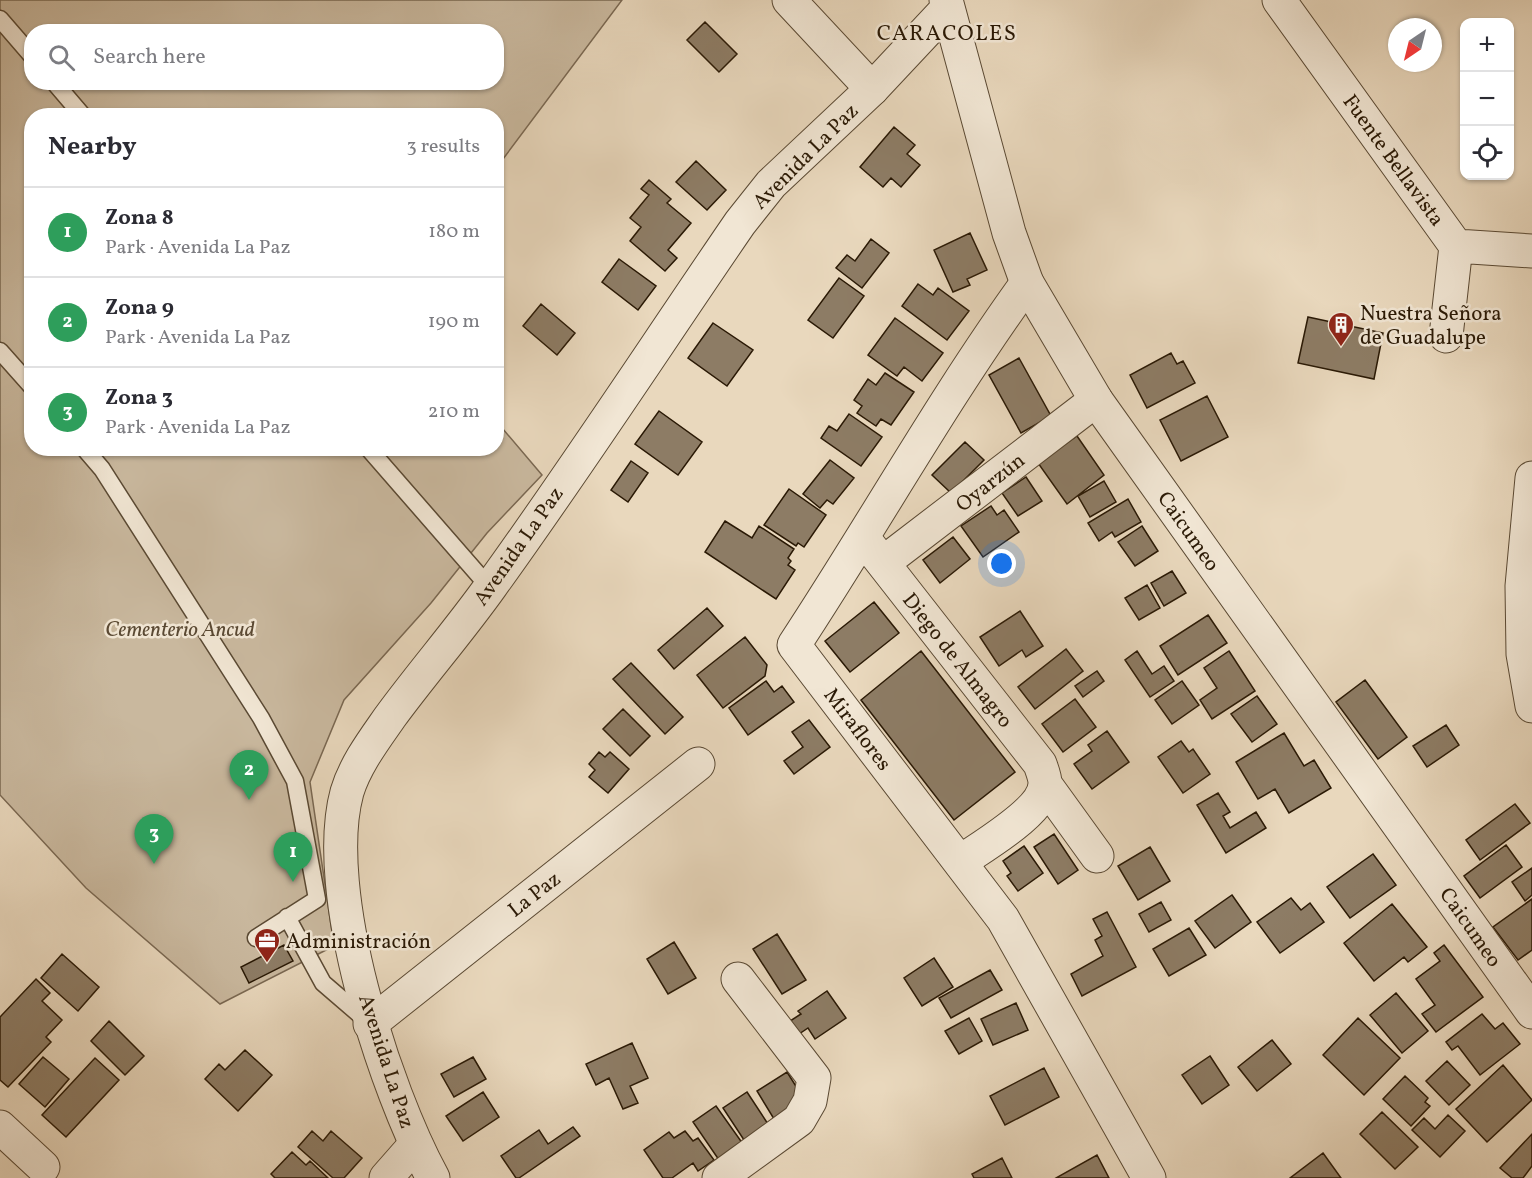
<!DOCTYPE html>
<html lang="en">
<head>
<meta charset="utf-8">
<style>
  :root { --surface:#fff; --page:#f7f7f7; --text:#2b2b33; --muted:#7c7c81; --line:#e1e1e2; --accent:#1a73e8 }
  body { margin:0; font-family:Vollkorn,serif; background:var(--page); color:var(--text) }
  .controls { position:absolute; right:18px; top:18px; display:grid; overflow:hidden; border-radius:12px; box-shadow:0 2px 4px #0004 }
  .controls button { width:54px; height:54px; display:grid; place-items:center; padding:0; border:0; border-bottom:2px solid var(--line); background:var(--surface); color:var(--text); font:30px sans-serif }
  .compass { position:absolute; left:1388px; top:18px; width:54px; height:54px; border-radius:50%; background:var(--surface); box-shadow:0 2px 4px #0004; rotate:215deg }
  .you { position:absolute; left:1002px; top:564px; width:21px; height:21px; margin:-15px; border:4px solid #fff; border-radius:50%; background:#1a73e8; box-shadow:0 0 0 9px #1a73e833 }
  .badge { display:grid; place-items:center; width:39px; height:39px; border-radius:50%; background:var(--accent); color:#fff; font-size:20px; font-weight:700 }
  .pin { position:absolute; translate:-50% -50px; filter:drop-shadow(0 2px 3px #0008) }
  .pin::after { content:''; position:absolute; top:32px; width:21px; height:18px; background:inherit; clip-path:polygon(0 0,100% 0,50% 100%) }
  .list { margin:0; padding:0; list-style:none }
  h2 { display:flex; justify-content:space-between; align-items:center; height:78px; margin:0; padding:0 24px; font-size:26px }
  h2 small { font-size:20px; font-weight:400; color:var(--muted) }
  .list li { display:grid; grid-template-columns:39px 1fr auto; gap:18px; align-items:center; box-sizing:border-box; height:90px; padding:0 24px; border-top:2px solid var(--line) }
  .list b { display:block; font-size:22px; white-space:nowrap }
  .list p { margin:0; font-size:20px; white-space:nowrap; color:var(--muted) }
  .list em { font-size:20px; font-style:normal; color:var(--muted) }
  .icon { flex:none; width:33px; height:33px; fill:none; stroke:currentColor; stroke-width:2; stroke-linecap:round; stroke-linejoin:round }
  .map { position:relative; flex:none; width:1532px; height:1178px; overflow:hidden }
  .search { position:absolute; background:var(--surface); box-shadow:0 2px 4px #0004; left:24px; top:24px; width:480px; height:66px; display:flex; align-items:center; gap:15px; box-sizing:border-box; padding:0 21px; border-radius:24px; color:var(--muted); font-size:22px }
  .panel { position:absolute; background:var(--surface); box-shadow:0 2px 4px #0004; left:24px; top:108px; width:480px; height:348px; border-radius:24px }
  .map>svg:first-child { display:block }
  .green { fill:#c9b89e; stroke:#7a6852; stroke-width:1.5; fill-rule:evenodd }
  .building { fill:#8d7c65; stroke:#2a1905; stroke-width:1.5 }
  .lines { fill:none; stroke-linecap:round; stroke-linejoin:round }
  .service-casing { stroke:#5a4933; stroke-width:19 }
  .minor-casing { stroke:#5a4933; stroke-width:35 }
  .tertiary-casing { stroke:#5a4933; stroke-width:35 }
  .service { stroke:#f1e6d4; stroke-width:16 }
  .minor { stroke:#f1e6d4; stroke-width:33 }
  .tertiary { stroke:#f1e6d4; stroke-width:33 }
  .labels { text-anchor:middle; stroke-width:5; stroke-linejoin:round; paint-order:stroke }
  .street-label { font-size:21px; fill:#2a1905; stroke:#f1e6d4 }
  .poi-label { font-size:21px; fill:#2a1905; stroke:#f1e6d4; text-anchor:start }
  .park-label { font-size:21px; font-style:italic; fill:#5a4933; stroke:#f1e6d4 }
  .neighbourhood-label { font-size:22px; letter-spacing:1.5px; fill:#2a1905; stroke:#f1e6d4 }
</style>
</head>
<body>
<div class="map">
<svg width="1532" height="1178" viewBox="0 0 1532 1178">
  <rect width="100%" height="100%" fill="#e9d8bd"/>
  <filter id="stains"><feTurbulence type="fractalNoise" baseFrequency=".00333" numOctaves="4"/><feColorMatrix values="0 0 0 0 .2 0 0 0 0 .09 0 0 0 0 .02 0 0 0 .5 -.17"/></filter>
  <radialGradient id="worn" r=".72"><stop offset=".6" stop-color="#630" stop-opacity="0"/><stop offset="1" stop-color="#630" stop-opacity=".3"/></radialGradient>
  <path class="green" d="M0 0H622L497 167 496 116H32V448H496L497 422 542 475 487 533 431 603 344 700 310 782 334 946 220 1004 86 888 0 795ZM32 32H496V82H32Z"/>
  <path class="building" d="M705 22 737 54 719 72 687 40Z
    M894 127 915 145 907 154 920 165 901 187 891 178 883 187 860 167Z
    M696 161 726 190 707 210 676 182Z
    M649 180 671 199 667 203 691 223 668 250 677 258 665 271 630 241 641 227 630 218 649 195 641 189Z
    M970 233 987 270 967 279 970 285 953 292 934 250Z
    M871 239 889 253 862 288 836 268 847 255 855 261Z
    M619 259 656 286 638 310 602 282Z
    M839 278 864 296 833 338 808 320Z
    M918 284 933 295 938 288 969 311 947 340 902 306Z
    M541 304 575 333 557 355 523 326Z
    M1308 317 1383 333 1374 379 1298 363Z
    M895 318 943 353 922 381 904 367 897 376 868 355Z
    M713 323 753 350 727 386 688 358Z
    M1171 353 1177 364 1183 361 1195 383 1147 408 1130 375Z
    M1019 358 1051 416 1021 433 989 375Z
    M885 373 914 392 891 425 881 419 876 426 857 413 862 406 854 400 868 379 876 385Z
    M1207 396 1228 437 1181 461 1160 420Z
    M659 411 702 442 678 475 635 444Z
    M849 414 882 437 861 466 821 438 829 426 837 431Z
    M1077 436 1104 475 1067 504 1038 463Z
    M965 442 984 460 951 493 932 475Z
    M830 460 854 478 833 504 827 500 820 508 803 494Z
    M631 461 648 473 628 502 611 490Z
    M1026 477 1042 501 1018 516 1002 493Z
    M1104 481 1116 502 1090 517 1078 496Z
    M789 489 826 515 804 547 798 543 796 546 764 525Z
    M1128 499 1141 522 1115 537 1112 532 1099 541 1088 523Z
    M991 506 997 515 1004 510 1019 532 983 557 961 526Z
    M725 521 752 538 759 526 794 549 788 558 791 561 788 565 795 570 776 599 705 552Z
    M1142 526 1158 551 1135 566 1118 542Z
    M953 537 970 559 940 583 923 560Z
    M1172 571 1186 593 1164 606 1151 583Z
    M1147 585 1160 608 1139 620 1125 598Z
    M874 602 899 633 850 672 825 641Z
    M707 608 723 626 674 669 658 650Z
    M1020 611 1043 646 1026 657 1022 650 999 666 980 637Z
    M1208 615 1227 643 1178 675 1160 646Z
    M745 637 767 665 765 676 723 708 697 675Z
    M1066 649 1083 671 1035 709 1018 687Z
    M921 651 1015 772 954 820 861 700Z
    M1137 651 1152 674 1164 666 1174 681 1150 697 1125 660Z
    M1229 651 1255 691 1212 719 1200 700 1217 688 1204 668Z
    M631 663 683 717 665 734 613 679Z
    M1097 671 1104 681 1083 697 1075 686Z
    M1365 680 1407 737 1378 759 1336 702Z
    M766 681 774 692 782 686 794 702 748 735 729 708Z
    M1182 681 1199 705 1172 724 1155 700Z
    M1257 696 1277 724 1252 742 1231 714Z
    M1075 699 1096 727 1063 752 1042 724Z
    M623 709 650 736 630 756 603 729Z
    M809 720 830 747 794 774 784 761 803 747 792 732Z
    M1446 725 1459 745 1427 767 1413 746Z
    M1107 731 1129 762 1092 789 1074 764 1092 751 1088 745Z
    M1284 733 1304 766 1314 760 1331 788 1289 813 1275 789 1258 799 1236 762Z
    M1181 741 1189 752 1193 749 1210 774 1183 793 1158 757Z
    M599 752 605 757 610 752 629 769 608 793 589 777 595 770 589 764Z
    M1218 793 1230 812 1223 816 1230 828 1256 812 1266 828 1226 853 1197 805Z
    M1515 804 1530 823 1480 860 1466 840Z
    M1054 834 1078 870 1058 884 1034 847Z
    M1506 845 1522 867 1480 898 1464 876Z
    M1024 846 1043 873 1018 891 1007 876 1011 873 1003 861Z
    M1150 847 1170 881 1138 900 1118 866Z
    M1373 854 1396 885 1350 918 1327 887Z
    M1532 868V895L1525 901 1512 882Z
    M1232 895 1251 922 1215 948 1195 921Z
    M1291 898 1301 910 1310 903 1324 922 1280 953 1257 922Z
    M1532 899V950L1518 960 1493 927Z
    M1161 902 1171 920 1149 932 1139 914Z
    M1392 904 1427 947 1408 962 1404 957 1374 981 1344 943Z
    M1107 912 1136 967 1082 996 1071 974 1103 956 1095 940 1102 936 1093 919Z
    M1189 928 1206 955 1169 976 1153 949Z
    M777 934 806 980 782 994 753 949Z
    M674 942 696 978 668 994 647 959Z
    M284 945 293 961 249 983 241 967Z
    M1444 945 1483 997 1436 1032 1422 1014 1435 1005 1416 979 1440 961 1434 953Z
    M62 954 99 987 78 1011 41 978Z
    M934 958 953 987 922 1006 904 978Z
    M990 970 1002 990 951 1018 939 998Z
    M36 979 50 993 42 1001 62 1020 46 1037 51 1042 8 1087 0 1080V1017Z
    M827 991 846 1018 815 1039 808 1028 799 1034 790 1021 801 1014 798 1011Z
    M1396 993 1428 1031 1402 1053 1370 1015Z
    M1016 1003 1028 1030 993 1045 981 1019Z
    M1482 1014 1495 1029 1503 1023 1520 1044 1480 1075 1458 1046 1452 1050 1446 1042Z
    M969 1018 982 1041 959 1054 945 1031Z
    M1358 1018 1400 1058 1364 1095 1323 1055Z
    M109 1021 144 1056 125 1075 91 1041Z
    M1272 1040 1291 1064 1257 1091 1238 1067Z
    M632 1043 648 1078 630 1086 638 1103 623 1109 609 1078 596 1085 586 1064Z
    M245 1050 272 1075 238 1111 205 1079 219 1064 225 1070Z
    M1210 1056 1229 1085 1202 1104 1182 1075Z
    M43 1057 69 1079 45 1107 19 1084Z
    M473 1057 486 1079 454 1097 441 1074Z
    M95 1058 119 1080 66 1137 42 1115Z
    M1447 1061 1470 1085 1449 1105 1426 1081Z
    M1503 1065 1532 1100 1487 1142 1456 1109Z
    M1044 1068 1059 1097 1005 1125 990 1096Z
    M787 1072 804 1099 774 1119 757 1091Z
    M1405 1076 1428 1098 1425 1102 1430 1106 1411 1126 1383 1099Z
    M483 1092 499 1117 463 1141 446 1116Z
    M747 1092 768 1124 744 1140 723 1108Z
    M716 1106 743 1144 719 1160 693 1122Z
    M1382 1112 1418 1147 1395 1169 1360 1134Z
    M1448 1115 1465 1131 1440 1157 1412 1130 1424 1118 1435 1129Z
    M573 1127 580 1136 519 1178H516L501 1156 539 1130 548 1144Z
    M312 1131 323 1141 331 1131 362 1158 344 1178H333L298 1147Z
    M685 1131 693 1141 698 1138 714 1160 698 1171 693 1163 672 1178H663L644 1150 669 1132 674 1138Z
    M1532 1134V1166L1523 1178H1512L1500 1168Z
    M292 1152 306 1165 310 1161 328 1178H275L271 1174Z
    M1323 1153 1341 1178H1290Z
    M1097 1155 1109 1178H1056Z
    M1002 1158 1012 1178H974L972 1174Z"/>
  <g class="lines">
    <defs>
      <path id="service" d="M0 19 32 56
        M54 82 83 116
        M0 351 32 387
        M84 448 102 469 261 718 295 781 317 899 256 938
        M368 448 490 588
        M287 917 323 983 366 1020"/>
      <path id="minor" d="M789 0 872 89
        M1279 0 1456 246 1446 336
        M1456 246 1532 251
        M1027 283C943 399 873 525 794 645L1003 919 1149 1178
        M1532 478 1522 586 1523 654 1532 706
        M864 539 1040 764C1042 770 1045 777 1045 783 1045 811 981 847 960 862
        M883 563 1096 400
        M1045 784 1097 856
        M370 1024 698 764
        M0 1127 43 1167
        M386 1178 415 1145
        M719 1178 799 1120 810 1101 814 1078 738 979"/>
      <path id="tertiary" d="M946 0 1009 233 1027 283 1096 400 1532 1012
        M433 1178C385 1090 320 891 347 792 355 765 374 740 390 717 423 672 459 631 491 586 577 467 657 344 740 223L771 184 872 89 947 9"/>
    </defs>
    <use href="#service" class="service-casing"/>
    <use href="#minor" class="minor-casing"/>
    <use href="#tertiary" class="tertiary-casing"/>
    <use href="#service" class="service"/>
    <use href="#minor" class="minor"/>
    <use href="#tertiary" class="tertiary"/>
  </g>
  <defs>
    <symbol id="building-pin" viewBox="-11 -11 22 30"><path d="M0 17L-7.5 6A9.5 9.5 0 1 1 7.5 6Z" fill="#8f2418" stroke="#f1e6d4"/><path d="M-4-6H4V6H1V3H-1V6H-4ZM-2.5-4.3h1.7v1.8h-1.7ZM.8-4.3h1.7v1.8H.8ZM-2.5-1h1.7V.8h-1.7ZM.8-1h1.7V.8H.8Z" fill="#fff"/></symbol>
    <symbol id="office-pin" viewBox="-11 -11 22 30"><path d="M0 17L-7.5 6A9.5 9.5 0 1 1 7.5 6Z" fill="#8f2418" stroke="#f1e6d4"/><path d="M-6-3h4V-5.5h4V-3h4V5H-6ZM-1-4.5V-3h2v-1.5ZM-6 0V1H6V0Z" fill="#fff"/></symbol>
  </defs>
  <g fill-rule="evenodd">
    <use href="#building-pin" x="1326" y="310" width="30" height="40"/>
    <use href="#office-pin" x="252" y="926" width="30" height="40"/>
  </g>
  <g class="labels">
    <g class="street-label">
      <text transform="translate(805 156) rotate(-45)" y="7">Avenida La Paz</text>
      <text transform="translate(1394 160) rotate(54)" y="7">Fuente Bellavista</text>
      <text transform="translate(990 482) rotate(-38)" y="7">Oyarzún</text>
      <text transform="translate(1189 531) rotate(55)" y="7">Caicumeo</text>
      <text transform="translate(518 546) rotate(-55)" y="7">Avenida La Paz</text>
      <text transform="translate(958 660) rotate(52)" y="7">Diego de Almagro</text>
      <text transform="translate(858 729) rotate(53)" y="7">Miraflores</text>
      <text transform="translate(534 894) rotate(-38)" y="7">La Paz</text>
      <text transform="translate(1471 927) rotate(55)" y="7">Caicumeo</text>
      <text transform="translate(387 1061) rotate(72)" y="7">Avenida La Paz</text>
    </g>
    <g class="poi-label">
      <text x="1360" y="320">Nuestra Señora<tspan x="1360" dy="24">de Guadalupe</tspan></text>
      <text x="286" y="948">Administración</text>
    </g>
    <g class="park-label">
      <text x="180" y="636">Cementerio Ancud</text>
    </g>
    <g class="neighbourhood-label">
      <text x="947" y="40">CARACOLES</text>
    </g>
  </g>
  <rect width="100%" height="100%" filter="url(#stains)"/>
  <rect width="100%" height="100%" fill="url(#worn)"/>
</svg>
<div class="controls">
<button>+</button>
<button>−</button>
<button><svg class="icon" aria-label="locate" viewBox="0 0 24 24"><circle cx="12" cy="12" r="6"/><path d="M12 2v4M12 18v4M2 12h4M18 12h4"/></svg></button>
</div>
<svg class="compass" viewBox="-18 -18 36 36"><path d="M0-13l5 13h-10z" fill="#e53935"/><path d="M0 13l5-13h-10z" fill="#7c7c81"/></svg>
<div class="you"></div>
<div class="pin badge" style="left:293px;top:882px;background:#2e9e5b">1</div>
<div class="pin badge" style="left:249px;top:800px;background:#2e9e5b">2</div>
<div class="pin badge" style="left:154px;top:864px;background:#2e9e5b">3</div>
<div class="search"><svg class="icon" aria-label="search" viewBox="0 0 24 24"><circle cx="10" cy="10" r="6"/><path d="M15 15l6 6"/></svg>Search here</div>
<section class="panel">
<h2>Nearby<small>3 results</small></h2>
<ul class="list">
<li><span class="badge" style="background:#2e9e5b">1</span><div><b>Zona 8</b><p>Park · Avenida La Paz</p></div><em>180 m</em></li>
<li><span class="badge" style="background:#2e9e5b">2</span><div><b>Zona 9</b><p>Park · Avenida La Paz</p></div><em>190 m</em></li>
<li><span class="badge" style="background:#2e9e5b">3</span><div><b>Zona 3</b><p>Park · Avenida La Paz</p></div><em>210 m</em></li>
</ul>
</section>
</div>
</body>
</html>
